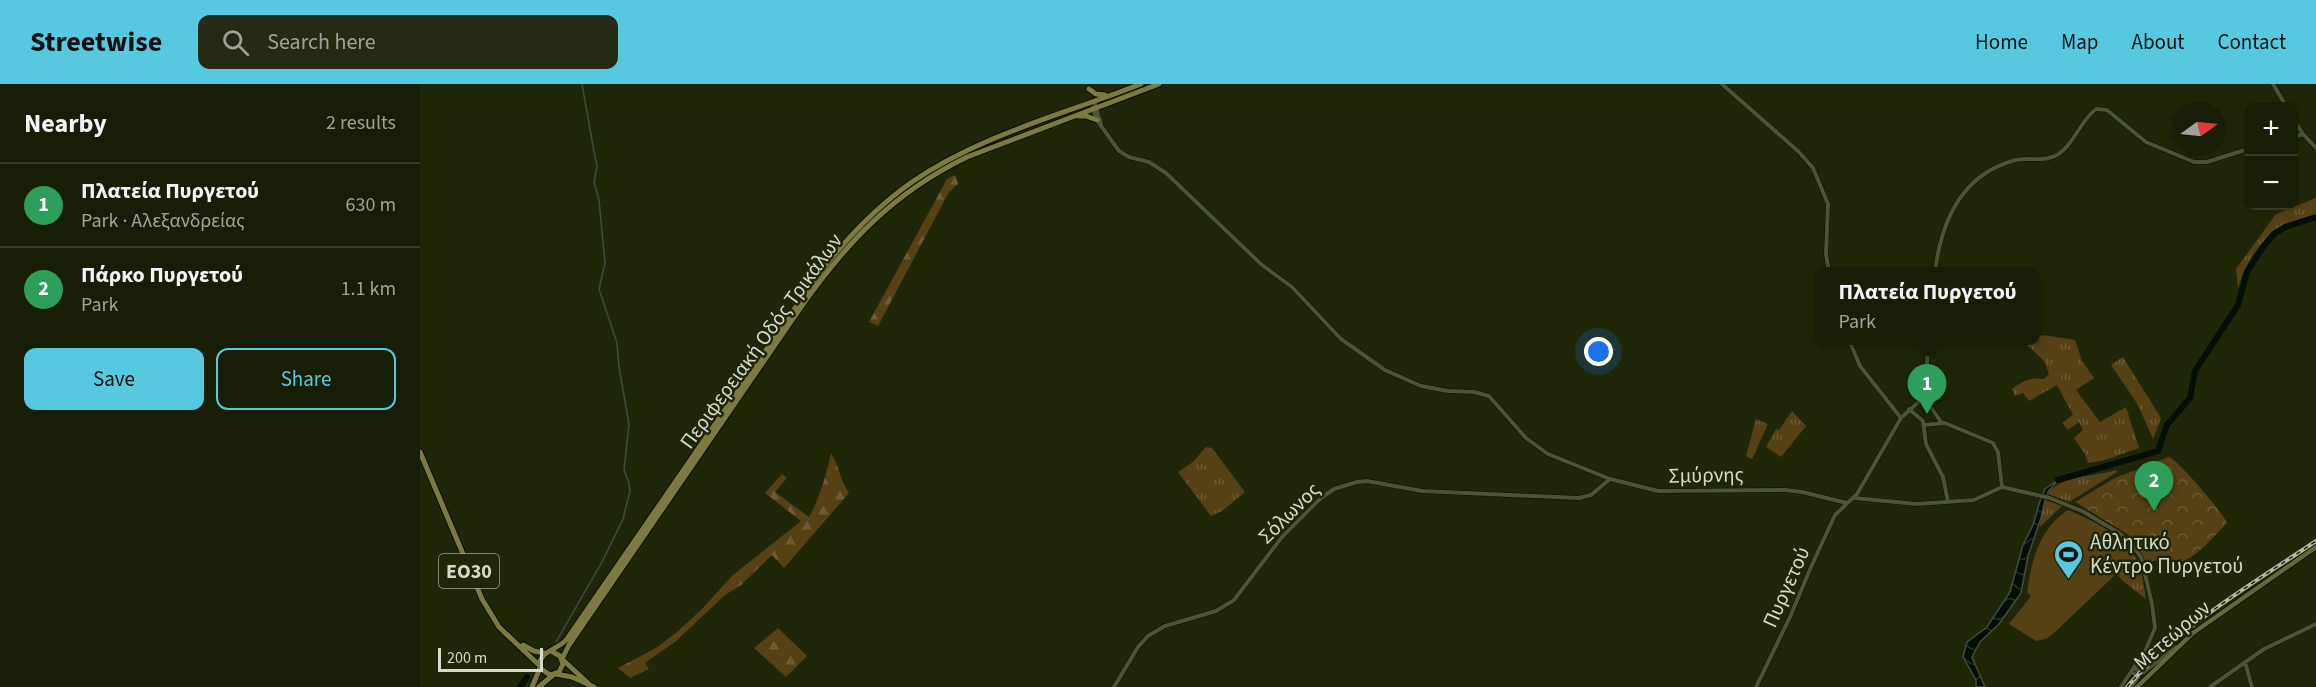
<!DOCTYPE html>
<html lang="en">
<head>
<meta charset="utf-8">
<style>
  :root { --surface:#181d07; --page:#252a15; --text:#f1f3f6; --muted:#9fa29b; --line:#363b28; --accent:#56c9e1 }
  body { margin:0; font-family:"Source Sans 3",sans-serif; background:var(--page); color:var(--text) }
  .controls { position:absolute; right:18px; top:18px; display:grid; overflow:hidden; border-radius:12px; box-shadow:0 3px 9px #0003 }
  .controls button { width:54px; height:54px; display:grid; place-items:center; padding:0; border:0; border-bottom:2px solid var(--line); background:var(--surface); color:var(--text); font:30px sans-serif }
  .compass { position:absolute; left:1752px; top:18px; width:54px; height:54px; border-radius:50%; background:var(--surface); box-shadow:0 3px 9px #0003; rotate:75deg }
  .scale { position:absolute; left:18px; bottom:15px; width:105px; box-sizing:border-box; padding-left:6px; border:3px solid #d6dbc9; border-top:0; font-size:16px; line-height:21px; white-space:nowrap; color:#d6dbc9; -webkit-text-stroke:4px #202709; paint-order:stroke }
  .you { position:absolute; left:1179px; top:268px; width:21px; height:21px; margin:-15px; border:4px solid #fff; border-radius:50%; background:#1a73e8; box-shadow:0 0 0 9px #1a73e833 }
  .badge { display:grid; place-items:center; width:39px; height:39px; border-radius:50%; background:var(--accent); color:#fff; font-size:20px; font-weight:700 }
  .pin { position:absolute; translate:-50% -50px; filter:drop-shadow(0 2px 3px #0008) }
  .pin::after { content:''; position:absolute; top:32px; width:21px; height:18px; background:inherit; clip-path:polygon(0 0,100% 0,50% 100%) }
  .popup { position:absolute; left:1395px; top:183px; width:225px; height:78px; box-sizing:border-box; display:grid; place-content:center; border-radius:12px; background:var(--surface); filter:drop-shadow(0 2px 4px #0005); font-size:20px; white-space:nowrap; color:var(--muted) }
  .popup b { font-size:22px; color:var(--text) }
  .popup::after { content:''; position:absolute; left:50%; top:100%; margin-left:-12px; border:12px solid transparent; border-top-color:var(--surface) }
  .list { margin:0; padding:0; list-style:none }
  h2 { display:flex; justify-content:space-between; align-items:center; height:78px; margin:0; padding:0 24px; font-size:26px }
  h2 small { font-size:20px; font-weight:400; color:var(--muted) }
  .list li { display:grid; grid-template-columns:39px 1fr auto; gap:18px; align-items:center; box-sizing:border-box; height:84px; padding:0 24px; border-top:2px solid var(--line) }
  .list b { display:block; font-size:22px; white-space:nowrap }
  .list p { margin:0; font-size:20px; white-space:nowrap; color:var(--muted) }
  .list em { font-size:20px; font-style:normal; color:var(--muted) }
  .actions { display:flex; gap:12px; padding:18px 24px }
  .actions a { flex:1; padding:14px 0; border:2px solid var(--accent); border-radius:12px; text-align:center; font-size:21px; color:var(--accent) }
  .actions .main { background:var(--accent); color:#111 }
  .icon { flex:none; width:33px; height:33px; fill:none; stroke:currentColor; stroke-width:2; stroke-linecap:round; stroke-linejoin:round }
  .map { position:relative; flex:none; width:1896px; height:603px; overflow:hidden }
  header { display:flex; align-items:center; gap:36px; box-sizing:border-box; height:84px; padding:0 30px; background:var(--accent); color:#111 }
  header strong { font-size:28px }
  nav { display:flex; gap:33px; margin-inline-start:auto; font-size:21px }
  .search { width:420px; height:54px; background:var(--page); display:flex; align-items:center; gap:15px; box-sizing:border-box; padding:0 21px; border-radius:12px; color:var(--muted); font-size:22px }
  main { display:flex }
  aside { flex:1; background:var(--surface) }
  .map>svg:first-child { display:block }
  .grass { fill:url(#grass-tufts) }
  .forest { fill:url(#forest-firs) }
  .park { fill:url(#park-crowns) }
  .pitch { fill:#564115 }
  .water { fill:url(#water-waves); stroke:#424c41; stroke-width:1.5 }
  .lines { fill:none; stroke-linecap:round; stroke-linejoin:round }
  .stream { stroke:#424c41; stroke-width:1.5 }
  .river { stroke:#030e07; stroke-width:6 }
  .tertiary-casing { stroke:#0a0f00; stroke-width:5 }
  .secondary-casing { stroke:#0a0f00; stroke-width:6 }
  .primary-casing { stroke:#0a0f00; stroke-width:7 }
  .tertiary { stroke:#4c5435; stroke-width:4 }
  .secondary { stroke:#65673b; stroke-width:4.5 }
  .primary { stroke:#7d7a41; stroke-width:5 }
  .rail-casing { stroke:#b3b8a4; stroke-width:4 }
  .rail { stroke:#202709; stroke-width:1.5; stroke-dasharray:4.5; stroke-linecap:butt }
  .labels { text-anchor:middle; stroke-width:5; stroke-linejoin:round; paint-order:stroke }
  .shield { fill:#202709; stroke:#9fa58f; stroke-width:1.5 }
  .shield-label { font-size:20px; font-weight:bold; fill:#d6dbc9 }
  .street-label { font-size:21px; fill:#d6dbc9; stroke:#202709 }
  .poi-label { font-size:21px; fill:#d6dbc9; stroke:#202709; text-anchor:start }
</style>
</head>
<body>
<header>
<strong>Streetwise</strong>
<div class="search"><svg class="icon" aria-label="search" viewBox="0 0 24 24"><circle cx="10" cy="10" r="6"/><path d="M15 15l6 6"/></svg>Search here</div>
<nav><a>Home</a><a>Map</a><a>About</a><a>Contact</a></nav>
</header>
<main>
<aside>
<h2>Nearby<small>2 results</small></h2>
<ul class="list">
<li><span class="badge" style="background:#2e9e5b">1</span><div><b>Πλατεία Πυργετού</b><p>Park · Αλεξανδρείας</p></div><em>630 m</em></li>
<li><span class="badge" style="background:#2e9e5b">2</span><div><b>Πάρκο Πυργετού</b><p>Park</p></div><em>1.1 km</em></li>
</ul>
<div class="actions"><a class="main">Save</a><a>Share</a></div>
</aside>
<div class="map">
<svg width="1896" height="603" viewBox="0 0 1896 603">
  <defs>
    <pattern id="grass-tufts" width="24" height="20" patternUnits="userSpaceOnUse" patternTransform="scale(1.5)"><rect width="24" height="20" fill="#564115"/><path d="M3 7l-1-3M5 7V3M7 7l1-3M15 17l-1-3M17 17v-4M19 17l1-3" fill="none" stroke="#6e5c36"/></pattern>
    <pattern id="forest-firs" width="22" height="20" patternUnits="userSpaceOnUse" patternTransform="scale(1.5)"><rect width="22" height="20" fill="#564115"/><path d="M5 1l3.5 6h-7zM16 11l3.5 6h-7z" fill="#6e5c36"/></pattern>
    <pattern id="park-crowns" width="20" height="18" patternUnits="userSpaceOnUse" patternTransform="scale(1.5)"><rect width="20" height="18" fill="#564115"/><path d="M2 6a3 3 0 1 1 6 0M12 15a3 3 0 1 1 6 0" fill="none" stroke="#6e5c36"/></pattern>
    <pattern id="water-waves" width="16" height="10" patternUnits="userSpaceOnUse" patternTransform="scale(1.5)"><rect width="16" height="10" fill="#030e07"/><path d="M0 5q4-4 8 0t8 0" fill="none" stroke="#27302a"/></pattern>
  </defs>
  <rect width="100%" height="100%" fill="#202709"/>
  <path class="grass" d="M1896 114V131C1860 139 1840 154 1824 187 1821 193 1820 200 1818 204L1816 185 1856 130Z
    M1622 251 1655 256 1662 277 1674 294 1656 306 1680 338 1706 323 1719 364 1685 376 1668 379 1665 370 1654 354 1663 346 1659 338 1648 346 1642 339 1653 331 1637 301 1609 317 1603 309 1595 312 1592 305C1603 297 1611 293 1624 295L1629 290 1624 277 1604 258 1615 256V254Z
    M1703 273 1741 334 1733 355 1718 321 1691 281Z
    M1372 327 1386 342 1361 373 1346 363 1356 345 1359 346Z
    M1336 335 1348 340 1332 375 1326 372Z
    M786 363 792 364 825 408 802 427 791 432 758 388 773 378Z
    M1696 386 1697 388 1649 418 1628 410C1641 390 1675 393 1696 386Z
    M1625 416 1642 422 1621 442 1619 441Z
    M1715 472 1721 485 1726 515 1703 497 1697 490Z"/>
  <path class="forest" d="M535 91 538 100 529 108 458 242 449 238 527 95Z
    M411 369C419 382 420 396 429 409L364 484 352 471 321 501 305 511 256 557 225 579 229 585 210 594 198 584 236 564 257 548 281 526 313 491 381 437 345 409 362 390 367 394 355 408 389 433C400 413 406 392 411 369Z
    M358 544 387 572 366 593 334 564Z"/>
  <path class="park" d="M1749 373C1758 376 1804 430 1807 439 1796 450 1775 476 1759 478 1747 480 1742 473 1726 479L1718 462 1707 450 1655 418 1695 394Z"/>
  <path class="pitch" d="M1648 426C1667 434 1706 452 1715 472L1634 549 1626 555 1616 557 1589 540 1611 512 1607 508C1612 476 1619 445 1648 426Z"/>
  <path class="water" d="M1638 396 1628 408 1625 416 1621 434 1608 472 1601 509 1579 540 1560 558 1552 573 1565 603H1556V596L1543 573 1547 558 1567 543 1590 508 1603 461 1613 441 1620 417 1625 405Z"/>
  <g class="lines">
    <path class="stream" d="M136 558 182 478 203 435 210 407 209 399 204 386 209 340 199 283 197 259 179 205 185 179 179 116 174 98 177 82 175 73 162 0"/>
    <path class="river" d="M1638 396 1738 367 1747 341 1770 314 1775 287 1818 221 1827 188 1843 163 1854 150 1865 143 1896 133
      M100 603 107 593"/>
    <defs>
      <path id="tertiary" d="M1302 0 1379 68 1393 84 1408 120 1406 170 1409 188
        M1853 0 1866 22
        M674 17 681 40
        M672 24 679 39 699 67 709 73 729 78 746 89 842 181 872 203 921 255 965 286 1001 302 1028 307 1054 308 1069 312 1106 354 1128 370 1190 395 1238 407 1365 406 1382 408 1427 419
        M1874 36 1883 50 1896 64
        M1874 53 1883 50
        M1515 188C1521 139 1541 92 1592 77 1606 72 1624 79 1637 71 1653 62 1660 37 1676 25L1687 26 1726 58 1774 78H1787L1828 65
        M1429 256 1440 282 1481 334
        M1504 313 1509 256
        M1504 313 1521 338
        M1489 325 1503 337 1506 360 1523 393 1528 418
        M1504 341 1525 339 1573 359 1578 368 1582 403
        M1582 403 1630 414 1664 428 1699 449 1710 458 1721 473 1732 520 1735 544 1726 565 1701 603
        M1434 414 1497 420 1554 416 1582 403
        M1825 578 1832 603
        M1715 584 1720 589 1724 588 1756 563
        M694 603 718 563 728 552 745 542 796 527 814 516 862 453 901 414 914 405 937 398 947 397 1002 407 1159 414 1171 411 1190 395
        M1336 603 1370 533 1391 483 1415 431 1437 410 1481 334 1504 313
        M1711 603 1718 593 1712 588
        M1790 603 1844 565 1896 540"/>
      <path id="secondary" d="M1717 603 1773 549 1896 463"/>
      <path id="primary" d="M669 5 676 10 685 11
        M659 32H666L677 36
        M0 368 62 515 79 543 119 581
        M103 561 114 567 124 569
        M131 567 140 572 143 580 139 588 130 591 120 584C117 567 137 567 147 555L393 198C421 160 452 126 492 98 560 51 645 30 721 0
        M142 575 149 561 381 223C427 158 473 109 547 73L739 0
        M143 576 169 600
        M136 590 152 593 174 603
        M112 603 120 584
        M119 603 133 591"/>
    </defs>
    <use href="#tertiary" class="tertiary-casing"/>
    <use href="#secondary" class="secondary-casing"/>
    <use href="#primary" class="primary-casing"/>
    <use href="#tertiary" class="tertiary"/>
    <use href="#secondary" class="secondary"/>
    <use href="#primary" class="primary"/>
    <defs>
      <path id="rail" d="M1707 603C1759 542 1831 501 1896 457"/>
    </defs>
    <use href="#rail" class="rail-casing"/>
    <use href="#rail" class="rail"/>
  </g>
  <defs>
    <symbol id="stadium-pin" viewBox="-11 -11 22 30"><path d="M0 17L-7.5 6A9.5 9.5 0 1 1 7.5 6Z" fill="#56c9e1" stroke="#202709"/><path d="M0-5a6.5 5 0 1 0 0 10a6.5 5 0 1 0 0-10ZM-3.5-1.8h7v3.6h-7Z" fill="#111"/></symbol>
  </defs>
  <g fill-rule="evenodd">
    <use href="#stadium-pin" x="1632" y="454" width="33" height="45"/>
  </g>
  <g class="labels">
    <rect class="shield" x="19" y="470" width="60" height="34" rx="4.5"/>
    <g class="shield-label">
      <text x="49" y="494">ΕΟ30</text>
    </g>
    <g class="street-label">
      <text transform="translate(341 257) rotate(-54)" y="7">Περιφερειακή Οδός Τρικάλων</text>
      <text transform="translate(1286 391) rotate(-1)" y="7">Σμύρνης</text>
      <text transform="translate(869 429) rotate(-45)" y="7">Σόλωνος</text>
      <text transform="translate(1366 503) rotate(-66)" y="7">Πυργετού</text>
      <text transform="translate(1752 551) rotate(-41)" y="7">Μετεώρων</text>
    </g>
    <g class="poi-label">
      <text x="1670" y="465">Αθλητικό<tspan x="1670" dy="24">Κέντρο Πυργετού</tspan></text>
    </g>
  </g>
</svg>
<div class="controls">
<button>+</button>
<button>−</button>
</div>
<svg class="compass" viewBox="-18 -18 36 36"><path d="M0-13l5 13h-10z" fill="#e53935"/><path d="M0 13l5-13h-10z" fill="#9fa29b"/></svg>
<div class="scale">200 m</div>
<div class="you"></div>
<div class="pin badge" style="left:1507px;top:330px;background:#2e9e5b">1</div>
<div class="popup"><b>Πλατεία Πυργετού</b>Park</div>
<div class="pin badge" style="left:1734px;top:427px;background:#2e9e5b">2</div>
</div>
</main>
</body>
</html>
